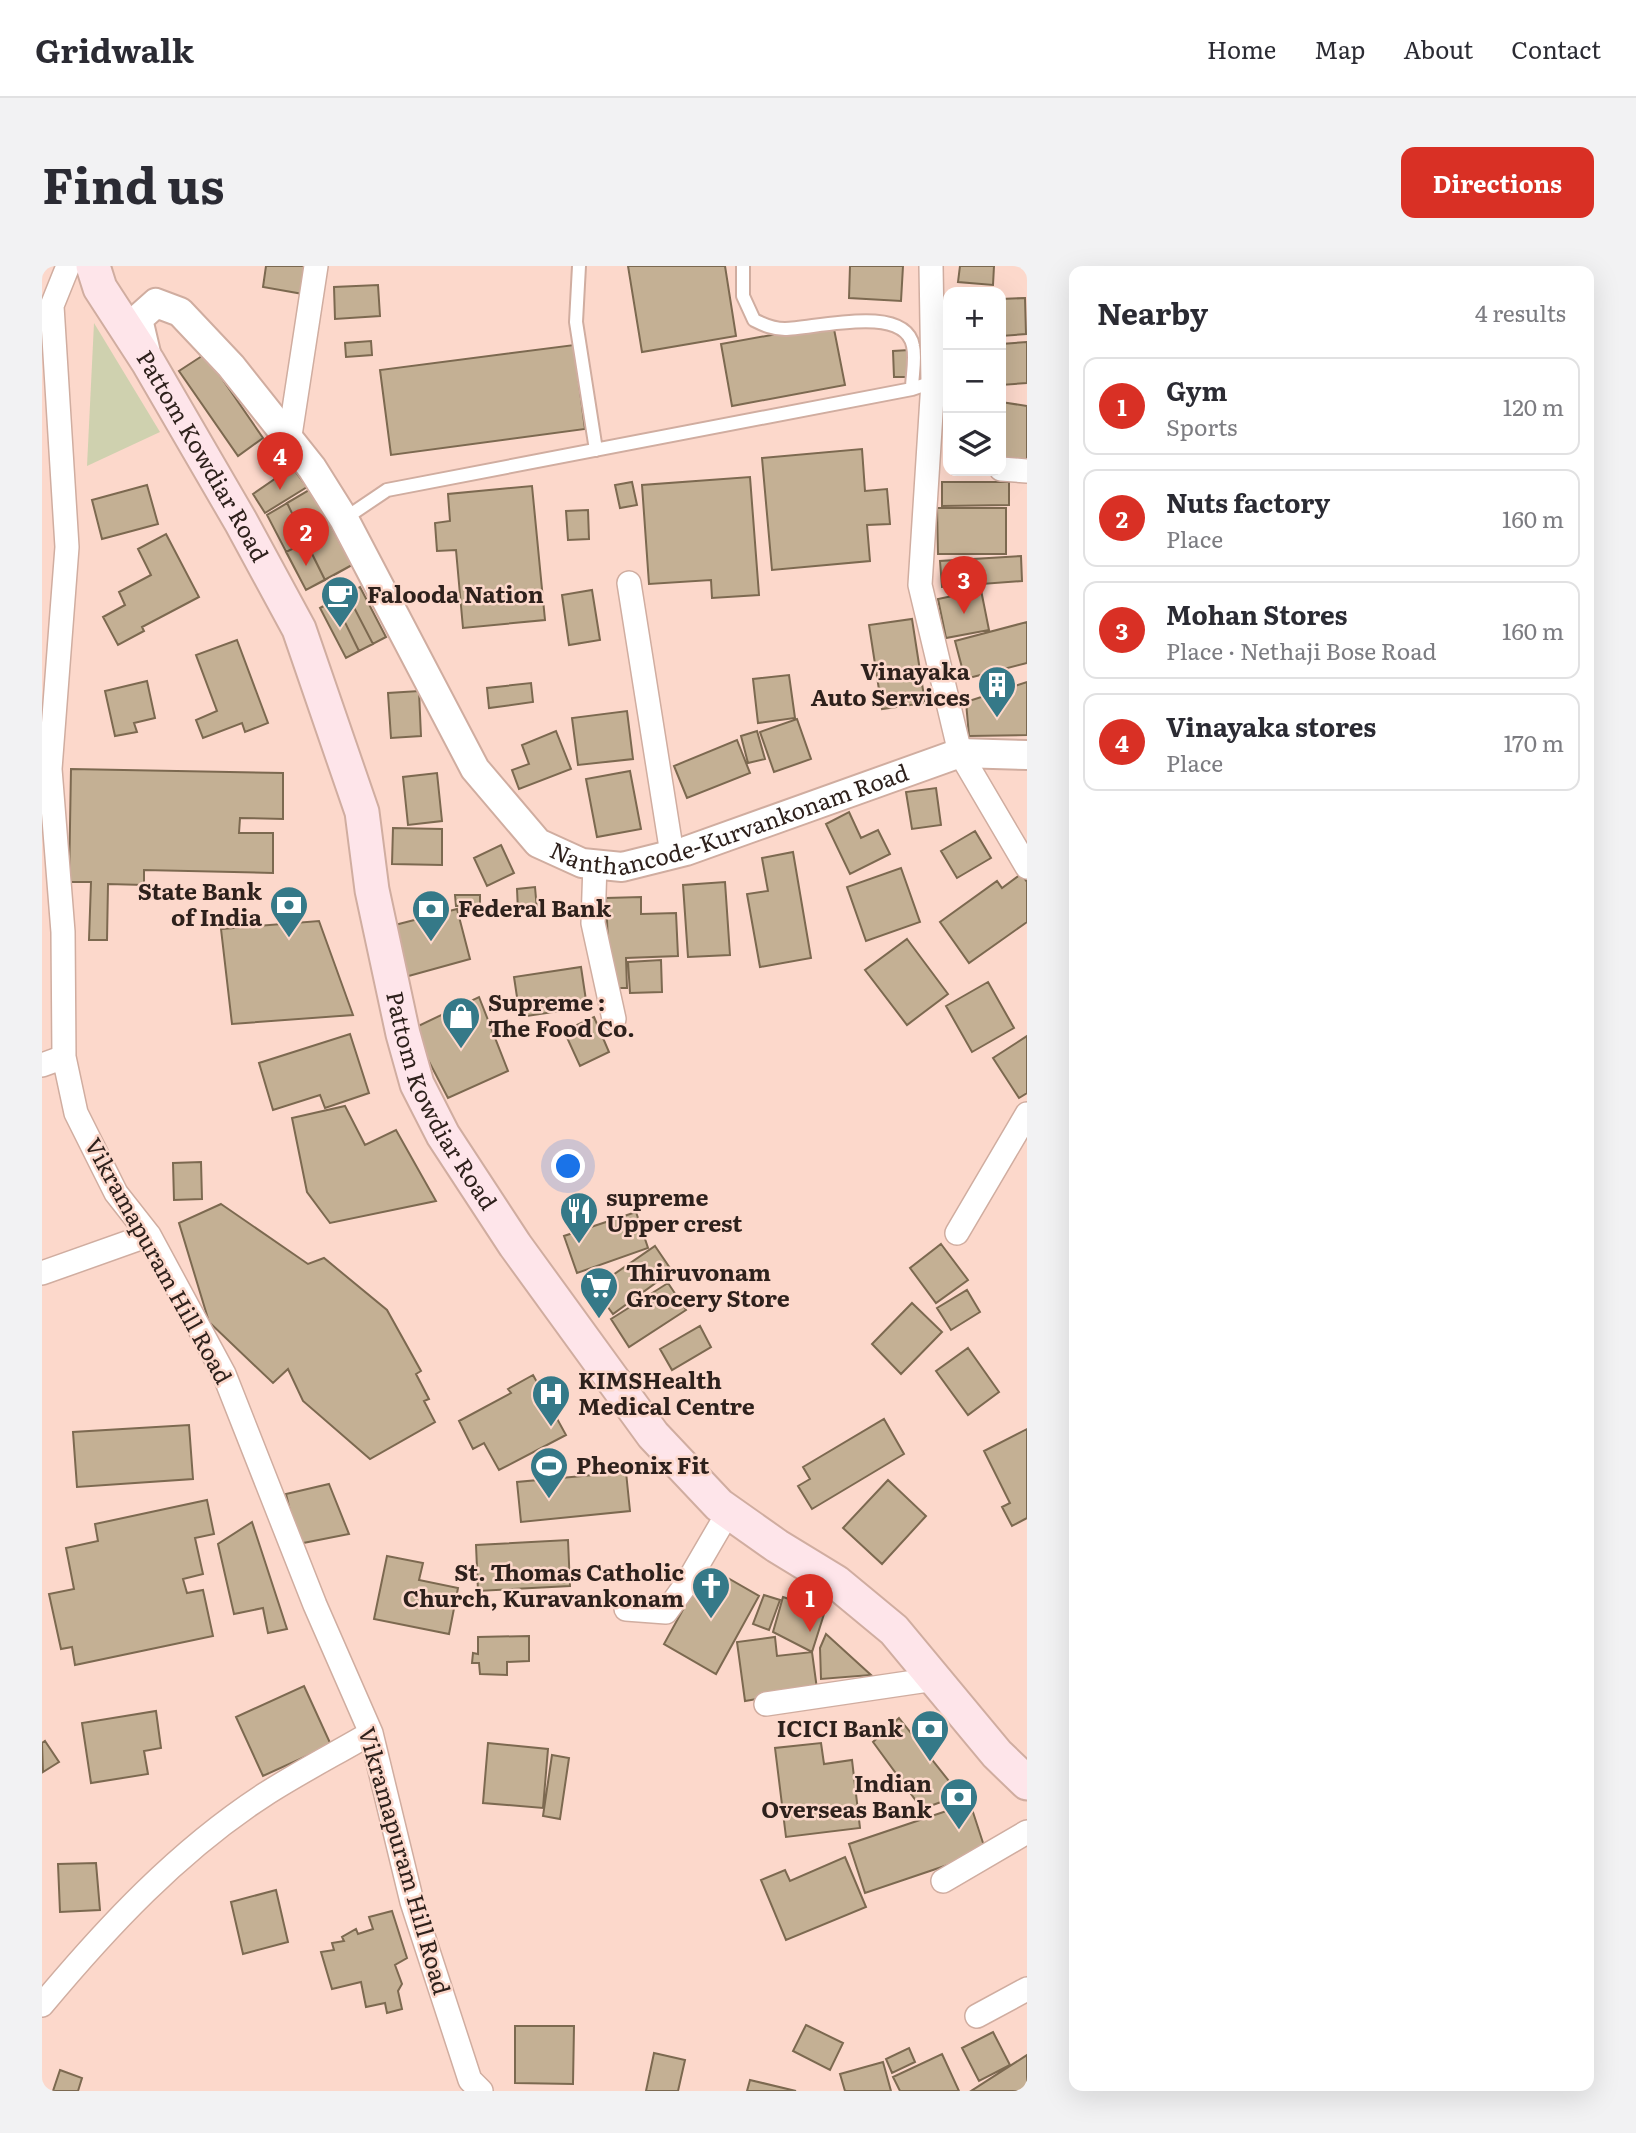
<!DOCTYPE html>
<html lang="en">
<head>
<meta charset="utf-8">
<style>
  :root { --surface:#fff; --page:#f2f2f3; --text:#2b2b33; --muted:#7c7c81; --line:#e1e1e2; --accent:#d93025 }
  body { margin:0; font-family:Literata,serif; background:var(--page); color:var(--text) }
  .controls { position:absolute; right:21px; top:21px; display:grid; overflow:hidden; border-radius:14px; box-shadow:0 7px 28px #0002 }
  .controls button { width:63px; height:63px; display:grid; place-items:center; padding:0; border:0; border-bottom:2px solid var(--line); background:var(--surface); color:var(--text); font:35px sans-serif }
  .you { position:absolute; left:527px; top:901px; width:24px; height:24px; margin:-18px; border:5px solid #fff; border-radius:50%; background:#1a73e8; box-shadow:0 0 0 10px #1a73e833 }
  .badge { display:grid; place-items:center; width:46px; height:46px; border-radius:50%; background:var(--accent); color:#fff; font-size:23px; font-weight:700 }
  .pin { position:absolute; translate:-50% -58px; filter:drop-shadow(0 2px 4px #0008) }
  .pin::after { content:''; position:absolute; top:37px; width:24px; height:21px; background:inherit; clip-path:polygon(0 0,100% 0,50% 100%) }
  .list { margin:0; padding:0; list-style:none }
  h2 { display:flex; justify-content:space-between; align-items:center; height:91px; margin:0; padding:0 28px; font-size:30px }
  h2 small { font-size:23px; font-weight:400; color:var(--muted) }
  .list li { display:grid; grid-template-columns:46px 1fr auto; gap:21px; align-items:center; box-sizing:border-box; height:98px; margin:0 14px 14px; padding:0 14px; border:2px solid var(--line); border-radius:14px }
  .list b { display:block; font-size:26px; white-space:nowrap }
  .list p { margin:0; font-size:23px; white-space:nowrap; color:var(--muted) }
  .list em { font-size:23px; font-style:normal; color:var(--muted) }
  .icon { flex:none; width:38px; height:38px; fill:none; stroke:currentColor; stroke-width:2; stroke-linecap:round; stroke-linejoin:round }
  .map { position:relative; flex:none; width:985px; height:1825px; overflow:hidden; border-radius:14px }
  header { display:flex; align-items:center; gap:42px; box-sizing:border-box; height:98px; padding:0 35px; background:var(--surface); border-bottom:2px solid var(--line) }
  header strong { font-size:33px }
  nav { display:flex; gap:38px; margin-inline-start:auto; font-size:24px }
  .intro { display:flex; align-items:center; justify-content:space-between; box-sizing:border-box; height:168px; padding:0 42px }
  h1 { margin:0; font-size:49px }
  .button { padding:18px 32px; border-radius:14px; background:var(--accent); color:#fff; font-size:24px; font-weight:700 }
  main { display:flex; gap:42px; padding:0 42px }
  aside { flex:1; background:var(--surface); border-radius:14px; box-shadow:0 7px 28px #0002 }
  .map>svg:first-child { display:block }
  .green { fill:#cfd1af }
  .building { fill:#c4b094; stroke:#7c6950; stroke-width:2 }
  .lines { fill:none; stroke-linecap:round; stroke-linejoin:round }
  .service-casing { stroke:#d0ada0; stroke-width:16 }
  .minor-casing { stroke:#d0ada0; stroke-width:26 }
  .tertiary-casing { stroke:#d0ada0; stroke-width:32 }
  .secondary-casing { stroke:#d0ada0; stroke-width:37 }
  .service { stroke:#fff; stroke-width:12 }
  .minor { stroke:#fff; stroke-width:23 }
  .tertiary { stroke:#fff; stroke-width:28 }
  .secondary { stroke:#fee5ea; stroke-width:33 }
  .labels { text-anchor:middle; stroke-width:5; stroke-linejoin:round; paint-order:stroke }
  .street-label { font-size:23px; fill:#2e211c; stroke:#fcd8cb }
  .poi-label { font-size:23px; font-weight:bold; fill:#2e211c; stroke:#fcd8cb; text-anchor:start }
</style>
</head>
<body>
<header>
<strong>Gridwalk</strong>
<nav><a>Home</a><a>Map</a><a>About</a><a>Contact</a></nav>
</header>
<div class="intro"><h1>Find us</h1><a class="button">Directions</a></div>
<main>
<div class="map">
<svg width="985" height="1825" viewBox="0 0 985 1825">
  <rect width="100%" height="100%" fill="#fcd8cb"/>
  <path class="green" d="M52 57 118 166 45 200Z"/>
  <path class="building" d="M224 0H265L261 28 221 21Z
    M586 0H683L694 70 600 86Z
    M808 0H861L859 35 807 32Z
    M918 0H952L951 19 916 16Z
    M336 19 338 50 293 53 292 21Z
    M983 32 984 68 959 70V33Z
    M791 58 803 119 690 140 679 78Z
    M329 75 330 89 304 91 303 77Z
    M985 76V117L959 119V78Z
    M532 79 543 163 349 189 338 104Z
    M867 84 868 111H852L851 85Z
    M163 88 221 172 196 190 137 105Z
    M959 136 985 140V197L959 193Z
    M820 183 823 225 845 223 848 258 825 259 828 295 730 304 720 192Z
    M250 201 265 221 223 247 211 228Z
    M708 211 717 329 670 332 669 314 607 318 600 219Z
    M590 216 595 239 578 242 573 219Z
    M900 216H967V239L900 240Z
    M105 219 116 258 60 273 50 234Z
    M490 220 503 354 421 362 414 284 395 285 393 257 408 255 406 228Z
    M269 223 310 299 264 324 225 249Z
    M269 223 310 299 283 314 245 237Z
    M895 242H964V288H896Z
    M546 244 547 273 526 274 524 245Z
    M124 268 157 331 100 361 102 365 76 379 61 351 83 339 77 326 109 309 96 283Z
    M264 276 283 314 264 324 244 286Z
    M979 290 980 315 900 321 898 295Z
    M318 321 344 371 304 392 278 342Z
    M550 324 558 374 527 379 520 329Z
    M939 324 947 364 904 372 896 333Z
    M305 328 331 378 317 385 292 334Z
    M292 334 317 385 304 392 278 342Z
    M870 353 883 437 840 443 827 359Z
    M985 356V397L923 413 913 375Z
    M195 374 226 457 203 466 200 457 161 472 154 454 175 445 154 389Z
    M747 409 753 452 716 457 711 413Z
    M105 415 113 452 92 457 95 466 73 470 63 425Z
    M985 416V469L927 470 924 436Z
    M489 417 491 436 447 442 445 422Z
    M377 425 379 470 349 472 346 427Z
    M585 445 591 493 536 499 530 452Z
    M755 453 769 493 732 506 718 466Z
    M514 465 529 503 477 523 470 504 487 498 480 479Z
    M715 465 723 493 706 497 699 470Z
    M695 474 708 507 645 532 632 500Z
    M29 503 241 507V553L198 552 197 567H231V607L102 604V619L66 618 65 674H47L49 616H27Z
    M588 505 599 563 555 571 544 513Z
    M395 507 400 555 366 559 361 511Z
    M894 522 899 559 870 563 864 526Z
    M807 546 819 572 836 564 848 588 808 608 784 558Z
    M351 562 400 563V599L350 598Z
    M933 565 949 592 915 612 899 585Z
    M459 579 472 607 445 620 432 592Z
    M751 586 769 692 718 701 705 628 726 625 720 592Z
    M859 602 878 656 824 675 805 621Z
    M979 608 985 616V656L927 697 898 656 955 615 960 622Z
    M683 616 688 689 646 691 641 619Z
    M493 621 495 644 476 645 475 623Z
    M413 629H438V640H414Z
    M599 631V648L634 647 636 690 584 692 585 722H568L564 632Z
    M415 643 428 693 363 711 349 660Z
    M277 655 311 749 190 758 179 663Z
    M865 673 906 728 865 759 823 704Z
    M619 694 620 726 588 727 586 696Z
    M539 701 545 741 478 751 472 711Z
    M946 716 972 762 930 786 904 740Z
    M437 731 466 805 406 832 370 763Z
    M552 751 567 786 538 800 522 765Z
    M308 768 327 827 283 842 278 829 231 844 217 797Z
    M985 770V827L977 832 951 792Z
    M303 840 323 879 354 864 394 935 288 957 265 926 250 852Z
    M159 896 160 933 132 934 131 897Z
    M179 938 266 998 282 992 345 1044 379 1105 374 1108 387 1133 382 1135 393 1156 328 1193 261 1135 246 1103 231 1117 167 1056 137 957Z
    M594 946 606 982 535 1007 522 970Z
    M899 978 926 1014 894 1037 868 1002Z
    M613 980 630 1005 571 1048 552 1022Z
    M626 1017 644 1044 587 1081 569 1053Z
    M925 1024 938 1046 909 1064 895 1042Z
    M870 1037 900 1066 859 1108 830 1078Z
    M658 1060 669 1081 630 1104 618 1083Z
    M926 1082 957 1126 926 1149 894 1105Z
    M491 1109 524 1169 457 1204 442 1177 431 1183 417 1155 469 1127 466 1123Z
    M842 1153 862 1188 770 1243 756 1220 768 1213 761 1201Z
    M147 1159 151 1213 35 1221 31 1166Z
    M985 1163V1252L970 1260 960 1241 968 1237 942 1185Z
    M584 1206 588 1245 479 1256 475 1216Z
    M846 1214 884 1250 840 1298 801 1262Z
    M287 1218 307 1268 256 1278 244 1228Z
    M165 1234 172 1268 153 1272 161 1308 141 1313 145 1327 161 1324 171 1370 33 1399 30 1381 19 1383 7 1328 32 1323 24 1282 56 1275 53 1258Z
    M210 1256 245 1363 226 1367 221 1342 192 1348 176 1278Z
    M526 1274 528 1320 436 1325 434 1279Z
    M345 1290 381 1297 377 1314 416 1322 407 1368 332 1353Z
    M665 1300 717 1330 674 1408 622 1378Z
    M722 1329 738 1334 727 1364 711 1358Z
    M741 1331 783 1345 770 1386 731 1366Z
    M784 1368 829 1409 779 1413 778 1382Z
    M487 1370V1395L465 1396V1409L438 1408 437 1397H430L431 1387 436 1388V1371Z
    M733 1371 735 1390 770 1386 775 1423 703 1435 695 1376Z
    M262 1420 289 1479 221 1510 194 1451Z
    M114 1445 119 1482 102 1485 106 1508 49 1517 40 1457Z
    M857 1452 918 1529 880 1543 831 1476Z
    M3 1475 17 1496 1 1506 0 1477Z
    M446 1477 506 1483 501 1542 441 1537Z
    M779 1477 782 1498 810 1494 818 1562 744 1571 733 1482Z
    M510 1489 527 1492 518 1553 501 1550Z
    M928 1537 944 1586 823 1627 807 1578Z
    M803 1591 824 1641 744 1674 719 1614 743 1604 748 1615Z
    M54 1597 58 1644 18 1646 16 1598Z
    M234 1624 246 1676 201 1688 189 1636Z
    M350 1645 365 1692 353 1699 360 1718 356 1725 360 1743 345 1747 343 1737 324 1741 319 1716 290 1723 279 1686 292 1684 290 1677 302 1675 300 1671 314 1663 316 1668 331 1663 327 1651Z
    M764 1759 801 1777 788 1804 751 1785Z
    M473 1760H532L531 1818 473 1817Z
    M951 1766 968 1799 937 1815 920 1782Z
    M867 1782 873 1796 850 1807 844 1793Z
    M612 1787 643 1794 636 1825H604Z
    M900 1788 917 1825H858L851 1811Z
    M985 1789V1825H929Z
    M841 1796 849 1825H803L798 1808Z
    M18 1804 40 1812 36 1825H11Z
    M708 1814 754 1825H705Z"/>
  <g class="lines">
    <defs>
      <path id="service" d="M537 0 534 56 554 184
        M701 0V30L712 54C722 59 731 63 743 63 771 63 863 37 871 80 874 93 870 110 870 123
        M302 253 345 224 870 123 891 116"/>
      <path id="minor" d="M889 0 891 116 878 319 918 487 985 601
        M10 40 25 281 8 503 21 666 22 791 34 847 74 927 107 969 182 1108 273 1339 329 1467 370 1636 428 1814 439 1825
        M5 52 26 0
        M247 176 274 0
        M959 203 985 205
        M587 317 630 588
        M553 598 551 657 572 753
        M0 799 22 791
        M915 967 985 848
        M0 1007 107 969
        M584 1343 624 1346 645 1317 687 1245
        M724 1438 893 1413
        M901 1615 985 1566
        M0 1739C65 1661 136 1585 222 1529 256 1507 293 1488 329 1467
        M935 1750 985 1723"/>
      <g id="tertiary">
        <path id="s1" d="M104 87 96 53 114 37 138 46 189 100 270 202 302 253 433 503 496 577 540 597 580 601 644 585 918 487 985 489"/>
      </g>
      <g id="secondary">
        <path id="s2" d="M51 0 58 22 106 96 199 256 257 363 320 546 330 624 361 768 375 818 401 869 473 979 611 1169 677 1239 735 1280 794 1316 852 1364 955 1488 985 1517"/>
      </g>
    </defs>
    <use href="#service" class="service-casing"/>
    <use href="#minor" class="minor-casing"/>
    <use href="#tertiary" class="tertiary-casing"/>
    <use href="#secondary" class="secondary-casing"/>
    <use href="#service" class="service"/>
    <use href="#minor" class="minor"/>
    <use href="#tertiary" class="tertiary"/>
    <use href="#secondary" class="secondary"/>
  </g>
  <defs>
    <symbol id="cafe-pin" viewBox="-11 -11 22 30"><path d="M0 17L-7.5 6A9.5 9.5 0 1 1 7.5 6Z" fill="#357988" stroke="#fcd8cb"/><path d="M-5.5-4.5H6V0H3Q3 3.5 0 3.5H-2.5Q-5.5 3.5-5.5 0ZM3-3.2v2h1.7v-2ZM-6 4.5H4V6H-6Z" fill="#fff"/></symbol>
    <symbol id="building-pin" viewBox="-11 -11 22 30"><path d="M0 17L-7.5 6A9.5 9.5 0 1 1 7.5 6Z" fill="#357988" stroke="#fcd8cb"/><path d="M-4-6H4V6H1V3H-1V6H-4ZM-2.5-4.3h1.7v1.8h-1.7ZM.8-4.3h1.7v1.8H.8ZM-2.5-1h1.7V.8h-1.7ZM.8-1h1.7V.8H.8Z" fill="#fff"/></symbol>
    <symbol id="bank-pin" viewBox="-11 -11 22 30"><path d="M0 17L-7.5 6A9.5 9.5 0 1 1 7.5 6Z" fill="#357988" stroke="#fcd8cb"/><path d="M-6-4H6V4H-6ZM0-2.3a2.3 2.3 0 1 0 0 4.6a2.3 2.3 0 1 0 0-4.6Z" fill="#fff"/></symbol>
    <symbol id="shop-pin" viewBox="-11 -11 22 30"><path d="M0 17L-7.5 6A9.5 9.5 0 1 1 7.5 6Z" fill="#357988" stroke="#fcd8cb"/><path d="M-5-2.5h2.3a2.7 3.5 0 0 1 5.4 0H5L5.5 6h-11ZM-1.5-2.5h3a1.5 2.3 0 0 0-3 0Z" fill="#fff"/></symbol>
    <symbol id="restaurant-pin" viewBox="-11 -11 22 30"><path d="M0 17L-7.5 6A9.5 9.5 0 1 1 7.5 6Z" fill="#357988" stroke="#fcd8cb"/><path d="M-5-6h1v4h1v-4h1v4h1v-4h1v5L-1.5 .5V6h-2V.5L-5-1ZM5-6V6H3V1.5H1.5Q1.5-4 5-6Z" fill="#fff"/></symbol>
    <symbol id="supermarket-pin" viewBox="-11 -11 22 30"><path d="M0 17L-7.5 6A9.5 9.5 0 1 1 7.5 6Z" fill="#357988" stroke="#fcd8cb"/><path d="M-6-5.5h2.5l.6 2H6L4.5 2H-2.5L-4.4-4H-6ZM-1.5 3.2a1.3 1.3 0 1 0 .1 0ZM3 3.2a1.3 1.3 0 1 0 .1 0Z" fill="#fff"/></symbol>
    <symbol id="hospital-pin" viewBox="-11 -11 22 30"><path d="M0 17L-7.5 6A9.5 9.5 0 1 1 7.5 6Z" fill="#357988" stroke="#fcd8cb"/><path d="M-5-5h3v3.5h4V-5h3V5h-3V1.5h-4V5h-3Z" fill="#fff"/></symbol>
    <symbol id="stadium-pin" viewBox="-11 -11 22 30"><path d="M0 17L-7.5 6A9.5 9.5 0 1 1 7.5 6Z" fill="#357988" stroke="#fcd8cb"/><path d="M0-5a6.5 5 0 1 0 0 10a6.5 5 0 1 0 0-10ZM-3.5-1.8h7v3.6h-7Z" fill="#fff"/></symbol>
    <symbol id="church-pin" viewBox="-11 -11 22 30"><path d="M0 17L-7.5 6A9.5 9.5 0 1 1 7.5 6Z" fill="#357988" stroke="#fcd8cb"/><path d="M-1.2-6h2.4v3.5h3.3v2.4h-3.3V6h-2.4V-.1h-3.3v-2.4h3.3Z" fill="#fff"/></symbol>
  </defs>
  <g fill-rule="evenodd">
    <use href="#cafe-pin" x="276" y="307" width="44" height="60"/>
    <use href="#building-pin" x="933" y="397" width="44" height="60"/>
    <use href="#bank-pin" x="225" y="617" width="44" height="60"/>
    <use href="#bank-pin" x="367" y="621" width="44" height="60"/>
    <use href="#shop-pin" x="397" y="728" width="44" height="60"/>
    <use href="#restaurant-pin" x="515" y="923" width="44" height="60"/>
    <use href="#supermarket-pin" x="535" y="998" width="44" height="60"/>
    <use href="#hospital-pin" x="487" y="1106" width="44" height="60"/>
    <use href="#stadium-pin" x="485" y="1178" width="44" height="60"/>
    <use href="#church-pin" x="647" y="1298" width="44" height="60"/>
    <use href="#bank-pin" x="866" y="1441" width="44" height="60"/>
    <use href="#bank-pin" x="895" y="1509" width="44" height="60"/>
  </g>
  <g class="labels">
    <g class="street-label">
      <text dy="8" stroke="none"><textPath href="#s2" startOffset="220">Pattom Kowdiar Road</textPath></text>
      <text dy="8" stroke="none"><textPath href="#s1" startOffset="931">Nanthancode-Kurvankonam Road</textPath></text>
      <text dy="8" stroke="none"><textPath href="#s2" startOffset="914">Pattom Kowdiar Road</textPath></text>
      <text transform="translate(116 995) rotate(61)" y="8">Vikramapuram Hill Road</text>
      <text transform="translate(362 1595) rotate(74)" y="8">Vikramapuram Hill Road</text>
    </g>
    <g class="poi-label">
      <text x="325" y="337">Falooda Nation</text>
      <text x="928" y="414" text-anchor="end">Vinayaka<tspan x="928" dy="26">Auto Services</tspan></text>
      <text x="220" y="634" text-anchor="end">State Bank<tspan x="220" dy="26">of India</tspan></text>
      <text x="416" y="651">Federal Bank</text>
      <text x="446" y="745">Supreme :<tspan x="446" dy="26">The Food Co.</tspan></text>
      <text x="564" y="940">supreme<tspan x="564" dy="26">Upper crest</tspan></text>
      <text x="584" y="1015">Thiruvonam<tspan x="584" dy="26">Grocery Store</tspan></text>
      <text x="536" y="1123">KIMSHealth<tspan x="536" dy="26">Medical Centre</tspan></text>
      <text x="534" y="1208">Pheonix Fit</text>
      <text x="642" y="1315" text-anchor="end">St. Thomas Catholic<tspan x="642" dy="26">Church, Kuravankonam</tspan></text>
      <text x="861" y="1471" text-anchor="end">ICICI Bank</text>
      <text x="890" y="1526" text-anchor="end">Indian<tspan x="890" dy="26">Overseas Bank</tspan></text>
    </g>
  </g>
</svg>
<div class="controls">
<button>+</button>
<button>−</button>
<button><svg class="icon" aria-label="layers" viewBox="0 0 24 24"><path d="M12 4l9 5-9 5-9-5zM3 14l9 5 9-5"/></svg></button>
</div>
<div class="you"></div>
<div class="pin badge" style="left:768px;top:1366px">1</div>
<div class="pin badge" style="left:264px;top:300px">2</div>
<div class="pin badge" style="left:922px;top:348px">3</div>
<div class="pin badge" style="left:238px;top:224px">4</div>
</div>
<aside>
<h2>Nearby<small>4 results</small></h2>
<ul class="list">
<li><span class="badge">1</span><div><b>Gym</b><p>Sports</p></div><em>120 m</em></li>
<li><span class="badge">2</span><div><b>Nuts factory</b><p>Place</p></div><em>160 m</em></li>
<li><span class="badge">3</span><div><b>Mohan Stores</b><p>Place · Nethaji Bose Road</p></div><em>160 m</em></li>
<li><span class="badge">4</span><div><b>Vinayaka stores</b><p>Place</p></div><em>170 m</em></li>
</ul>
</aside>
</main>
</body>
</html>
